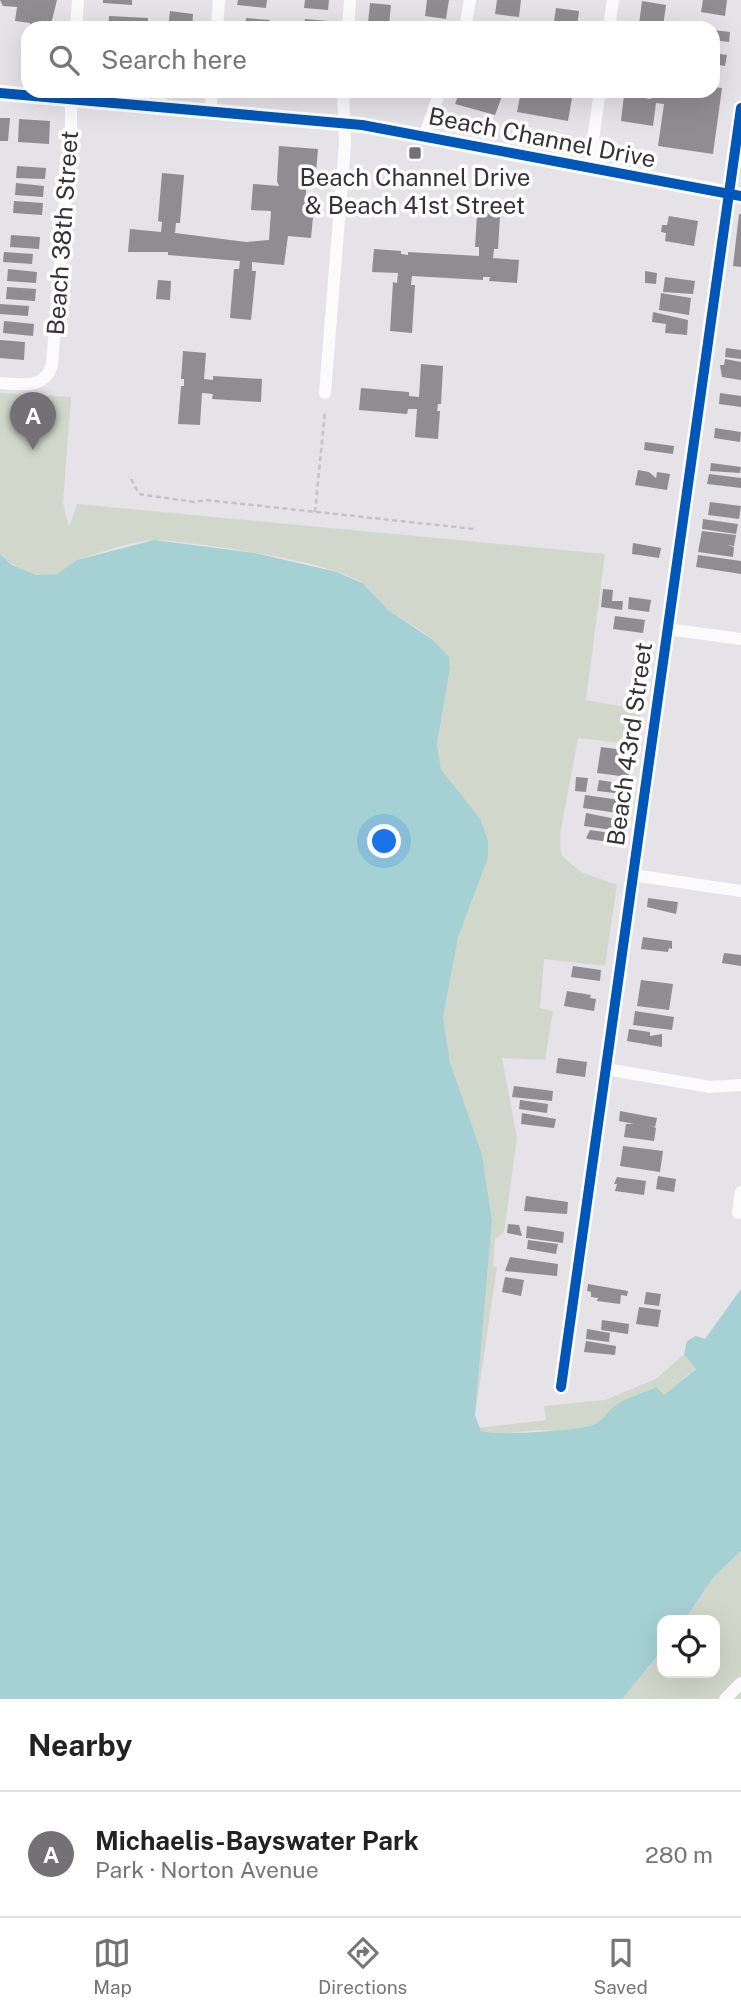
<!DOCTYPE html>
<html lang="en">
<head>
<meta charset="utf-8">
<style>
  :root { --surface:#fff; --page:#f2f2f2; --text:#222; --muted:#767676; --line:#e0e0e0; --accent:#737076 }
  body { margin:0; font-family:"Public Sans",sans-serif; background:var(--page); color:var(--text) }
  .controls { position:absolute; right:21px; bottom:21px; display:grid; overflow:hidden; border-radius:14px; box-shadow:0 7px 28px #0002 }
  .controls button { width:63px; height:63px; display:grid; place-items:center; padding:0; border:0; border-bottom:2px solid var(--line); background:var(--surface); color:var(--text); font:35px sans-serif }
  .you { position:absolute; left:385px; top:842px; width:24px; height:24px; margin:-18px; border:5px solid #fff; border-radius:50%; background:#1a73e8; box-shadow:0 0 0 10px #1a73e833 }
  .badge { display:grid; place-items:center; width:46px; height:46px; border-radius:50%; background:var(--accent); color:#fff; font-size:23px; font-weight:700 }
  .pin { position:absolute; translate:-50% -58px; filter:drop-shadow(0 2px 4px #0008) }
  .pin::after { content:''; position:absolute; top:37px; width:24px; height:21px; background:inherit; clip-path:polygon(0 0,100% 0,50% 100%) }
  .list { margin:0; padding:0; list-style:none }
  h2 { display:flex; justify-content:space-between; align-items:center; height:91px; margin:0; padding:0 28px; font-size:30px }
  h2 small { font-size:23px; font-weight:400; color:var(--muted) }
  .list li { display:grid; grid-template-columns:46px 1fr auto; gap:21px; align-items:center; box-sizing:border-box; height:126px; padding:0 28px; border-top:2px solid var(--line) }
  .list b { display:block; font-size:26px; white-space:nowrap }
  .list p { margin:0; font-size:23px; white-space:nowrap; color:var(--muted) }
  .list em { font-size:23px; font-style:normal; color:var(--muted) }
  .icon { flex:none; width:38px; height:38px; fill:none; stroke:currentColor; stroke-width:2; stroke-linecap:round; stroke-linejoin:round }
  .map { position:relative; flex:none; width:741px; height:1699px; overflow:hidden }
  .search { position:absolute; background:var(--surface); box-shadow:0 7px 28px #0002; left:21px; right:21px; top:21px; height:77px; display:flex; align-items:center; gap:18px; box-sizing:border-box; padding:0 24px; border-radius:21px; color:var(--muted); font-size:26px }
  .sheet { height:217px; background:var(--surface) }
  nav { display:flex; justify-content:space-around; align-items:center; box-sizing:border-box; height:98px; border-top:2px solid var(--line); background:var(--surface); font-size:19px; color:var(--muted) }
  nav a { display:grid; justify-items:center; gap:4px }
  nav .on { color:var(--accent) }
  .map>svg:first-child { display:block }
  .green { fill:#d1d8cb }
  .water { fill:#a5d1d5 }
  .building { fill:#8f8d91 }
  .lines { fill:none; stroke-linecap:round; stroke-linejoin:round }
  .path { stroke:#c4c2c4; stroke-width:2.5; stroke-dasharray:5 3.5; stroke-linecap:butt }
  .minor { stroke:#fbfbfc; stroke-width:12 }
  .major { stroke:#fbfbfc; stroke-width:16 }
  .cycleway-casing { stroke:#fff; stroke-width:15 }
  .cycleway { stroke:#0057b8; stroke-width:10 }
  .poi-dot { fill:#737076; stroke:#fff; stroke-width:2.5 }
  .labels { text-anchor:middle; stroke-width:7; stroke-linejoin:round; paint-order:stroke }
  .street-label { font-size:24px; fill:#363338; stroke:#fff }
  .poi-label { font-size:24px; fill:#363338; stroke:#fff }
</style>
</head>
<body>
<div class="map">
<svg width="741" height="1699" viewBox="0 0 741 1699">
  <rect width="100%" height="100%" fill="#e5e2e8"/>
  <path class="green" d="M0 393 71 397 63 503 69 527 77 504 605 554 586 700 641 710 637 745 578 738 560 835 561 855 581 872 617 885 605 966 544 959 540 1008 553 1011 545 1060 502 1058 517 1138 504 1233 495 1239 493 1266 497 1267 475 1415 492 1221 482 1154 450 1062 443 1017 458 938 488 858V840L481 820 441 769 437 744 450 669C446 640 413 627 391 612 381 605 375 593 365 585 335 561 199 543 157 540 139 539 98 553 80 559 72 562 66 571 58 574 37 581 14 567 0 554Z
    M684 1354 696 1368 664 1395 618 1403 596 1425 568 1432 539 1430 492 1435 481 1431 479 1428 546 1420 544 1406 605 1400 656 1379Z
    M741 1551V1699H622L662 1650V1673H715V1620H684L713 1578Z"/>
  <path class="water" d="M154 540 255 553 337 572 364 584 388 610 433 640 449 657 450 669 437 744 441 769 481 820 488 840V858L458 938 443 1017 450 1062 482 1154 492 1221 475 1415 481 1431C496 1436 576 1431 593 1425 602 1422 608 1410 617 1404 628 1397 644 1393 656 1387L664 1395 696 1369 684 1354 687 1341 696 1336 705 1339 741 1289V1551L713 1578 684 1620H662V1650L622 1699H0V554L12 565 36 575 57 574 77 560Z"/>
  <path class="building" d="M0 0H57L50 28H30V23L15 21 17 7 3 6Z
    M103 0H132V5L103 3Z
    M238 0H267L266 8 237 5Z
    M305 0H329L328 10 304 8Z
    M427 0H449L446 19 425 16Z
    M497 0H521L519 17 495 14Z
    M703 0H727L725 16 701 12Z
    M642 1 666 5 663 27 639 24Z
    M370 3 391 5 389 25 368 23Z
    M556 8 579 11 577 28H553Z
    M170 11 193 14 192 28H168Z
    M109 16 148 18V28H108Z
    M246 18 270 20 269 28H245Z
    M305 19 329 21 328 28H304Z
    M713 30 730 32 729 42 713 40Z
    M713 53 727 55 725 66 713 64Z
    M713 87 722 88 713 154 658 146 664 104 656 103 653 126 621 121 624 95 651 99 652 94 665 96 666 91H713Z
    M460 91H504L495 115 455 104Z
    M521 91 572 98 568 121 517 112Z
    M0 118H10L8 141H0Z
    M19 119 50 121 49 144 18 142Z
    M279 146 318 149 315 184H307L306 191 305 207H314L311 238 288 236 284 265 252 262V271H256L251 320 230 318 234 269H239L240 261 168 255V252H128L130 229 161 232 162 222 158 221 162 173 184 175 180 223H176L175 233 246 242 269 240 271 211 251 210 253 184 279 186 277 181Z
    M17 166 46 168 45 179 16 178Z
    M16 183 44 186 43 197 15 195Z
    M478 199 501 200 498 249H494L493 258 519 260 517 283 489 281 490 277H483V280L412 276 411 285H415L412 333 390 331 393 282 397 283 398 273 372 272 374 249 401 251V254L408 255V252L479 256V247H475Z
    M14 201 43 203 42 215 13 213Z
    M739 214H741V267L733 266Z
    M669 216 698 221 694 246 665 241 666 233 661 232 662 225H667Z
    M11 235 40 237 39 249 10 247Z
    M4 252 33 254 32 264 3 262Z
    M8 269 37 272 36 283 7 281Z
    M645 271 657 273 656 284 645 283Z
    M665 277 695 281 693 294 663 292Z
    M158 280 171 281 170 300 156 299Z
    M7 287 36 289 35 301 6 299Z
    M661 293 691 298 689 315 659 310Z
    M0 304 29 306 28 316 0 314Z
    M653 312 688 320 687 335 665 333 666 324 652 322Z
    M4 321 34 324 33 336 3 333Z
    M0 340 25 342 24 360 0 358Z
    M726 348 741 350V359L725 357Z
    M183 351 206 353 204 379 213 380V376L262 379 261 402 212 399 213 394 202 393 200 425 178 424 181 386H184V379H181Z
    M725 359 741 362V380L722 377 720 365H724Z
    M421 364 443 366 441 404H438L437 411H440L438 439 415 437 417 409H408L407 414 359 410 361 388 409 392V396L419 397Z
    M720 393 741 396V407L719 404Z
    M715 428 741 432 740 442 714 438Z
    M645 442 674 446 673 454 644 450Z
    M711 463 741 467 740 473 710 471Z
    M638 470 649 472 656 478 657 472 670 474 667 490 635 485Z
    M709 474 741 478V488L707 484Z
    M710 502 741 506 739 519 708 515Z
    M703 519 738 524 736 534 702 529Z
    M702 531 736 535 734 546 727 545 734 547 733 557 698 552Z
    M633 543 661 548 659 558 632 554Z
    M698 555 741 561V574L696 567Z
    M603 589 613 590 612 601H623L622 610 601 607Z
    M629 597 651 600 649 612 628 609Z
    M615 616 645 620 643 633 613 629Z
    M601 747 632 751 628 777 597 773Z
    M576 777 588 778 586 792 575 791Z
    M599 780 624 784 623 794 597 791Z
    M585 795 620 800 618 813 583 808Z
    M586 813 621 820 622 826 619 831 584 826Z
    M590 830 618 834 616 843 588 839 586 838Z
    M648 898 678 902 676 914 647 907Z
    M643 937 672 941V949L669 948 668 952 641 949Z
    M724 953 741 955V966L722 963Z
    M573 966 601 970 600 981 571 977Z
    M641 980 673 984 669 1010 637 1006Z
    M567 991 591 995 590 998 596 999 594 1011 564 1006Z
    M635 1011 674 1017 672 1030 633 1025Z
    M629 1029 650 1032V1036L662 1034V1047L627 1041Z
    M558 1058 587 1062 585 1077 556 1073Z
    M514 1086 553 1091 552 1101 512 1097Z
    M520 1100 548 1104 547 1113 519 1109Z
    M620 1111 657 1118 655 1127 649 1125 656 1128 654 1141 624 1137 626 1124H634L619 1121Z
    M522 1113 556 1119 554 1128 521 1124Z
    M623 1146 663 1151 660 1172 620 1166Z
    M658 1176 676 1179 674 1192 656 1189Z
    M617 1177 646 1181 644 1195 615 1191 617 1184H614Z
    M526 1196 568 1202 567 1214 524 1211Z
    M508 1224 519 1225 522 1236 507 1233Z
    M527 1226 564 1232 563 1243 526 1238Z
    M528 1240 558 1244 556 1254 527 1249Z
    M510 1257 558 1264 557 1276 505 1271Z
    M505 1277 524 1280 521 1296 502 1292Z
    M588 1284 628 1291 627 1296 621 1295 620 1304 597 1301 598 1298 591 1297V1292L587 1291Z
    M646 1292 661 1294 659 1306 644 1304Z
    M639 1307 661 1310 658 1327 636 1324Z
    M602 1320 629 1324 628 1334 601 1330Z
    M587 1329 610 1333 609 1342 586 1339Z
    M586 1341 616 1346 615 1355 584 1352Z"/>
  <g class="lines">
    <path class="path" d="M131 479 139 494 194 502 206 500 474 529
      M315 512 325 411"/>
    <path class="minor" d="M76 28 78 0
      M217 28 219 0
      M348 28 350 0
      M465 28 470 0
      M609 28 613 0
      M160 108 161 91
      M210 112 212 91
      M424 137 440 91
      M589 168 600 91
      M0 383C22 384 44 390 52 365L71 129V91
      M325 393 345 145 343 91
      M667 629 741 639
      M633 875 741 891
      M606 1069 710 1087 741 1085
      M738 1213 741 1192
      M561 1387 741 108
      M725 1699 741 1683"/>
    <path class="major" d="M0 93 362 125 741 196"/>
    <defs>
      <path id="cycleway" d="M0 93 362 125 741 196
        M561 1387 741 108"/>
    </defs>
    <use href="#cycleway" class="cycleway-casing"/>
    <use href="#cycleway" class="cycleway"/>
  </g>
  <rect class="poi-dot" x="408" y="146" width="14" height="14" rx="3.5"/>
  <g class="labels">
    <g class="street-label">
      <text transform="translate(542 138) rotate(11)" y="8">Beach Channel Drive</text>
      <text transform="translate(63 233) rotate(-86)" y="8">Beach 38th Street</text>
      <text transform="translate(630 744) rotate(-82)" y="8">Beach 43rd Street</text>
    </g>
    <g class="poi-label">
      <text x="415" y="186">Beach Channel Drive<tspan x="415" dy="28">&amp; Beach 41st Street</tspan></text>
    </g>
  </g>
</svg>
<div class="controls">
<button><svg class="icon" aria-label="locate" viewBox="0 0 24 24"><circle cx="12" cy="12" r="6"/><path d="M12 2v4M12 18v4M2 12h4M18 12h4"/></svg></button>
</div>
<div class="you"></div>
<div class="pin badge" style="left:33px;top:450px">A</div>
<div class="search"><svg class="icon" aria-label="search" viewBox="0 0 24 24"><circle cx="10" cy="10" r="6"/><path d="M15 15l6 6"/></svg>Search here</div>
</div>
<section class="sheet">
<h2>Nearby<small></small></h2>
<ul class="list">
<li><span class="badge">A</span><div><b>Michaelis-Bayswater Park</b><p>Park · Norton Avenue</p></div><em>280 m</em></li>
</ul>
</section>
<nav>
<a class="on"><svg class="icon" aria-label="map" viewBox="0 0 24 24"><path d="M3 6l6-2 6 2 6-2v14l-6 2-6-2-6 2zM9 4v14M15 6v14"/></svg>Map</a>
<a><svg class="icon" aria-label="directions" viewBox="0 0 24 24"><path d="M12 3l9 9-9 9-9-9zM9 14v-3h6M13 9l2 2-2 2"/></svg>Directions</a>
<a><svg class="icon" aria-label="saved" viewBox="0 0 24 24"><path d="M7 4h10v16l-5-4-5 4z"/></svg>Saved</a>
</nav>
</body>
</html>
